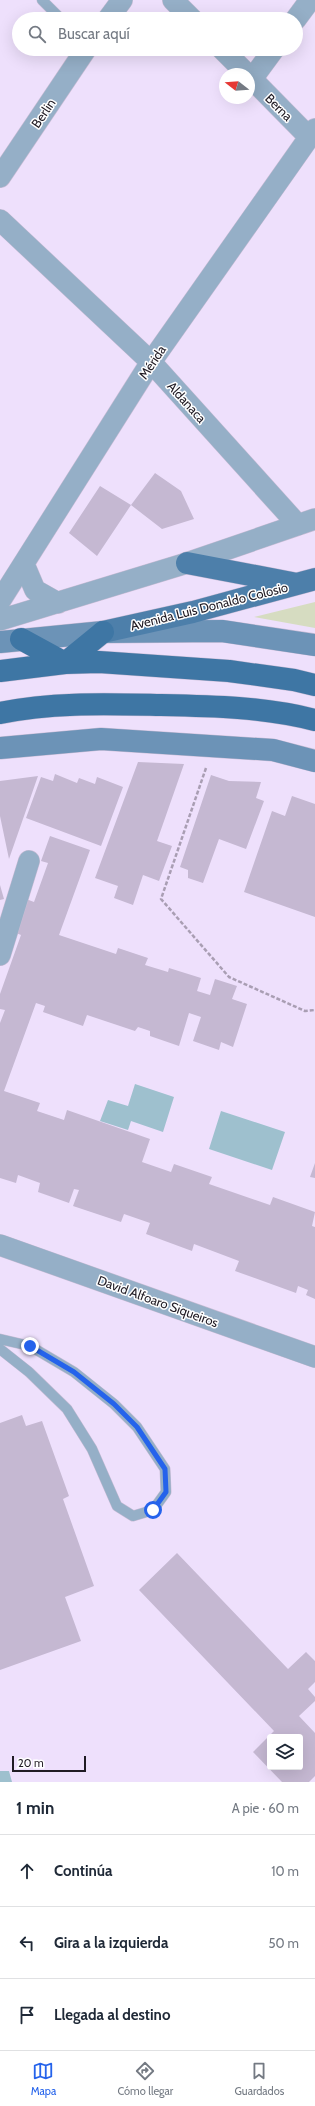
<!DOCTYPE html>
<html lang="es">
<head>
<meta charset="utf-8">
<style>
  :root { --surface:#fff; --page:#f2f2f3; --text:#1f2937; --muted:#747a83; --line:#e0e1e3; --accent:#2563eb }
  body { margin:0; font-family:Cabin,sans-serif; background:var(--page); color:var(--text) }
  .controls { position:absolute; right:12px; bottom:12px; display:grid; overflow:hidden; border-radius:4px; box-shadow:0 4px 16px #0002 }
  .controls button { width:36px; height:36px; display:grid; place-items:center; padding:0; border:0; border-bottom:1px solid var(--line); background:var(--surface); color:var(--text); font:20px sans-serif }
  .compass { position:absolute; left:219px; top:68px; width:36px; height:36px; border-radius:50%; background:var(--surface); box-shadow:0 4px 16px #0002; rotate:287deg }
  .scale { position:absolute; left:12px; bottom:10px; width:74px; box-sizing:border-box; padding-left:4px; border:2px solid #201b24; border-top:0; font-size:11px; line-height:14px; white-space:nowrap; color:#201b24; -webkit-text-stroke:3px #fff; paint-order:stroke }
  .stop { position:absolute; width:12px; height:12px; margin:-9px; border:3px solid #2563eb; border-radius:50%; background:#fff }
  .stop.end { background:#2563eb; border-color:#fff; box-shadow:0 1px 4px #0008 }
  .list { margin:0; padding:0; list-style:none }
  h2 { display:flex; justify-content:space-between; align-items:center; height:52px; margin:0; padding:0 16px; font-size:17px }
  h2 small { font-size:13px; font-weight:400; color:var(--muted) }
  .list li { display:grid; grid-template-columns:26px 1fr auto; gap:12px; align-items:center; box-sizing:border-box; height:72px; padding:0 16px; border-top:1px solid var(--line) }
  .list b { display:block; font-size:15px; white-space:nowrap }
  .list em { font-size:13px; font-style:normal; color:var(--muted) }
  .icon { flex:none; width:22px; height:22px; fill:none; stroke:currentColor; stroke-width:2; stroke-linecap:round; stroke-linejoin:round }
  .map { position:relative; flex:none; width:315px; height:1782px; overflow:hidden }
  .search { position:absolute; background:var(--surface); box-shadow:0 4px 16px #0002; left:12px; right:12px; top:12px; height:44px; display:flex; align-items:center; gap:10px; box-sizing:border-box; padding:0 14px; border-radius:22px; color:var(--muted); font-size:15px }
  .sheet { height:268px; background:var(--surface) }
  nav { display:flex; justify-content:space-around; align-items:center; box-sizing:border-box; height:56px; border-top:1px solid var(--line); background:var(--surface); font-size:11px; color:var(--muted) }
  nav a { display:grid; justify-items:center; gap:2px }
  nav .on { color:var(--accent) }
  .map>svg:first-child { display:block }
  .green { fill:#d6dcc1 }
  .water { fill:#9ec0ce }
  .building { fill:#c5b8d2; fill-rule:evenodd }
  .lines { fill:none; stroke-linecap:round; stroke-linejoin:round }
  .service-casing { stroke:#c9bdd5; stroke-width:11 }
  .minor-casing { stroke:#c9bdd5; stroke-width:22 }
  .secondary-casing { stroke:#c9bdd5; stroke-width:23 }
  .primary-casing { stroke:#c9bdd5; stroke-width:23 }
  .trunk-casing { stroke:#c9bdd5; stroke-width:23 }
  .path { stroke:#a99eb3; stroke-width:2.5; stroke-dasharray:4 2; stroke-linecap:butt }
  .service { stroke:#95afc7; stroke-width:10 }
  .minor { stroke:#95afc7; stroke-width:21 }
  .secondary { stroke:#6c93b7; stroke-width:22 }
  .primary { stroke:#4d7faa; stroke-width:22 }
  .trunk { stroke:#3e76a4; stroke-width:22 }
  .route { stroke:#2563eb; stroke-width:5 }
  .labels { text-anchor:middle; stroke-width:3; stroke-linejoin:round; paint-order:stroke }
  .street-label { font-size:13px; fill:#201b24; stroke:#fff }
</style>
</head>
<body>
<div class="map">
<svg width="315" height="1782" viewBox="0 0 315 1782">
  <rect width="100%" height="100%" fill="#eee0fc"/>
  <path class="green" d="M315 602V628L254 617Z"/>
  <path class="water" d="M135 1084 174 1097 163 1132 131 1121 128 1130 100 1121 108 1100 128 1106Z
    M221 1111 285 1132 272 1170 209 1149Z
    M0 1771H9L12 1782H0Z"/>
  <path class="building" d="M155 473 181 491 194 519 162 529 131 505Z
    M100 486 131 505 97 556 69 533Z
    M138 762 184 764 157 841 172 846 159 881 143 875 133 905 114 898 118 886 95 878Z
    M55 774 77 783 79 778 95 784 97 777 123 787 101 846 26 818 41 777 53 781Z
    M211 775 229 781 261 782 256 798 264 801 246 849 219 839 203 883 188 878V870L180 867Z
    M38 776 9 859 0 816V781Z
    M292 796 315 804V917L244 892 272 811 285 816Z
    M50 836 90 850 59 935 116 954 118 948 148 958 145 965 168 972 169 968 201 978 197 991 210 995 215 979 237 986 232 999 247 1004 233 1047 221 1042 219 1050 193 1041 201 1017 189 1013 179 1046 150 1036V1031L138 1027 135 1031 87 1015 83 1026 43 1012 45 1006 36 1003 4 1091 40 1103 37 1111 64 1120 67 1110 150 1139 142 1162 171 1172 174 1164 212 1177 209 1184 270 1205 273 1197 315 1212 312 1226 315 1227V1299L306 1295 308 1290 298 1286 296 1293 235 1271 239 1261 194 1244 192 1251 146 1234 150 1223 124 1214 121 1222 73 1206 79 1190 74 1189 69 1203 38 1192 40 1183 18 1175 16 1183 0 1178V1023L5 1010 0 1009V994L21 935 14 932 26 899 34 902 48 863 41 861Z
    M0 885 4 899 0 900Z
    M315 1163V1178L310 1177Z
    M22 1415 26 1426 42 1421 69 1496 63 1499 94 1586 65 1597 81 1641 0 1670V1423Z
    M177 1553 288 1669 306 1652 315 1661V1682L308 1689 315 1697V1701L299 1716 315 1733V1776L309 1782H282L253 1752 274 1731 139 1590ZM270 1737H300V1767H270Z"/>
  <g class="lines">
    <defs>
      <path id="service" d="M42 0 61 19
        M0 1339 30 1346 74 1372 114 1404 137 1427 165 1469 166 1492 153 1510 133 1516 117 1506 92 1449 67 1409 29 1372 0 1349"/>
      <path id="minor" d="M173 0 192 19
        M108 19 122 0
        M296 19 310 0
        M222 49 247 74
        M249 76 309 137
        M252 79 274 49
        M0 177 86 49
        M0 220 151 362 298 525
        M24 564 35 590 58 603
        M0 601 151 362 315 129
        M0 620 187 563 315 519
        M0 955 29 861
        M0 1245 315 1357"/>
      <path id="secondary" d="M0 642 103 632 222 631 315 645
        M0 748 101 739 273 750 315 761"/>
      <path id="primary" d="M187 563 292 583
        M103 632 193 612 315 579"/>
      <path id="trunk" d="M21 639 65 663
        M65 663 103 632
        M0 671 65 663 99 662 229 671 294 680 315 685
        M0 713C52 702 108 704 161 705 213 706 264 707 315 720"/>
    </defs>
    <use href="#service" class="service-casing"/>
    <use href="#minor" class="minor-casing"/>
    <use href="#secondary" class="secondary-casing"/>
    <use href="#primary" class="primary-casing"/>
    <use href="#trunk" class="trunk-casing"/>
    <path class="path" d="M206 768 161 899 229 977 305 1011 315 1010"/>
    <use href="#service" class="service"/>
    <use href="#minor" class="minor"/>
    <use href="#secondary" class="secondary"/>
    <use href="#primary" class="primary"/>
    <use href="#trunk" class="trunk"/>
  </g>
  <g class="lines">
    <path class="route" d="M30 1346 74 1372 114 1404 137 1427 165 1469 166 1492 153 1510"/>
  </g>
  <g class="labels">
    <g class="street-label">
      <text transform="translate(279 107) rotate(45)" y="5">Berna</text>
      <text transform="translate(43 113) rotate(-56)" y="5">Berlin</text>
      <text transform="translate(152 362) rotate(-56)" y="5">Mérida</text>
      <text transform="translate(187 402) rotate(48)" y="5">Aldanaca</text>
      <text transform="translate(209 606) rotate(-14)" y="5">Avenida Luis Donaldo Colosio</text>
      <text transform="translate(158 1301) rotate(20)" y="5">David Alfoaro Siqueiros</text>
    </g>
  </g>
</svg>
<div class="controls">
<button><svg class="icon" aria-label="layers" viewBox="0 0 24 24"><path d="M12 4l9 5-9 5-9-5zM3 14l9 5 9-5"/></svg></button>
</div>
<svg class="compass" viewBox="-18 -18 36 36"><path d="M0-13l5 13h-10z" fill="#e53935"/><path d="M0 13l5-13h-10z" fill="#747a83"/></svg>
<div class="scale">20 m</div>
<div class="stop" style="left:153px;top:1510px"></div>
<div class="stop end" style="left:30px;top:1346px"></div>
<div class="search"><svg class="icon" aria-label="search" viewBox="0 0 24 24"><circle cx="10" cy="10" r="6"/><path d="M15 15l6 6"/></svg>Buscar aquí</div>
</div>
<section class="sheet">
<h2>1 min<small>A pie · 60 m</small></h2>
<ul class="list">
<li><svg class="icon" aria-label="ahead" viewBox="0 0 24 24"><path d="M12 20V5M6 11l6-6 6 6"/></svg><div><b>Continúa</b></div><em>10 m</em></li>
<li><svg class="icon" aria-label="left" viewBox="0 0 24 24"><path d="M17 20v-9H6M10 6l-5 5 5 5"/></svg><div><b>Gira a la izquierda</b></div><em>50 m</em></li>
<li><svg class="icon" aria-label="arrive" viewBox="0 0 24 24"><path d="M6 21V4h12l-3 4 3 4H6"/></svg><div><b>Llegada al destino</b></div></li>
</ul>
</section>
<nav>
<a class="on"><svg class="icon" aria-label="map" viewBox="0 0 24 24"><path d="M3 6l6-2 6 2 6-2v14l-6 2-6-2-6 2zM9 4v14M15 6v14"/></svg>Mapa</a>
<a><svg class="icon" aria-label="directions" viewBox="0 0 24 24"><path d="M12 3l9 9-9 9-9-9zM9 14v-3h6M13 9l2 2-2 2"/></svg>Cómo llegar</a>
<a><svg class="icon" aria-label="saved" viewBox="0 0 24 24"><path d="M7 4h10v16l-5-4-5 4z"/></svg>Guardados</a>
</nav>
</body>
</html>
